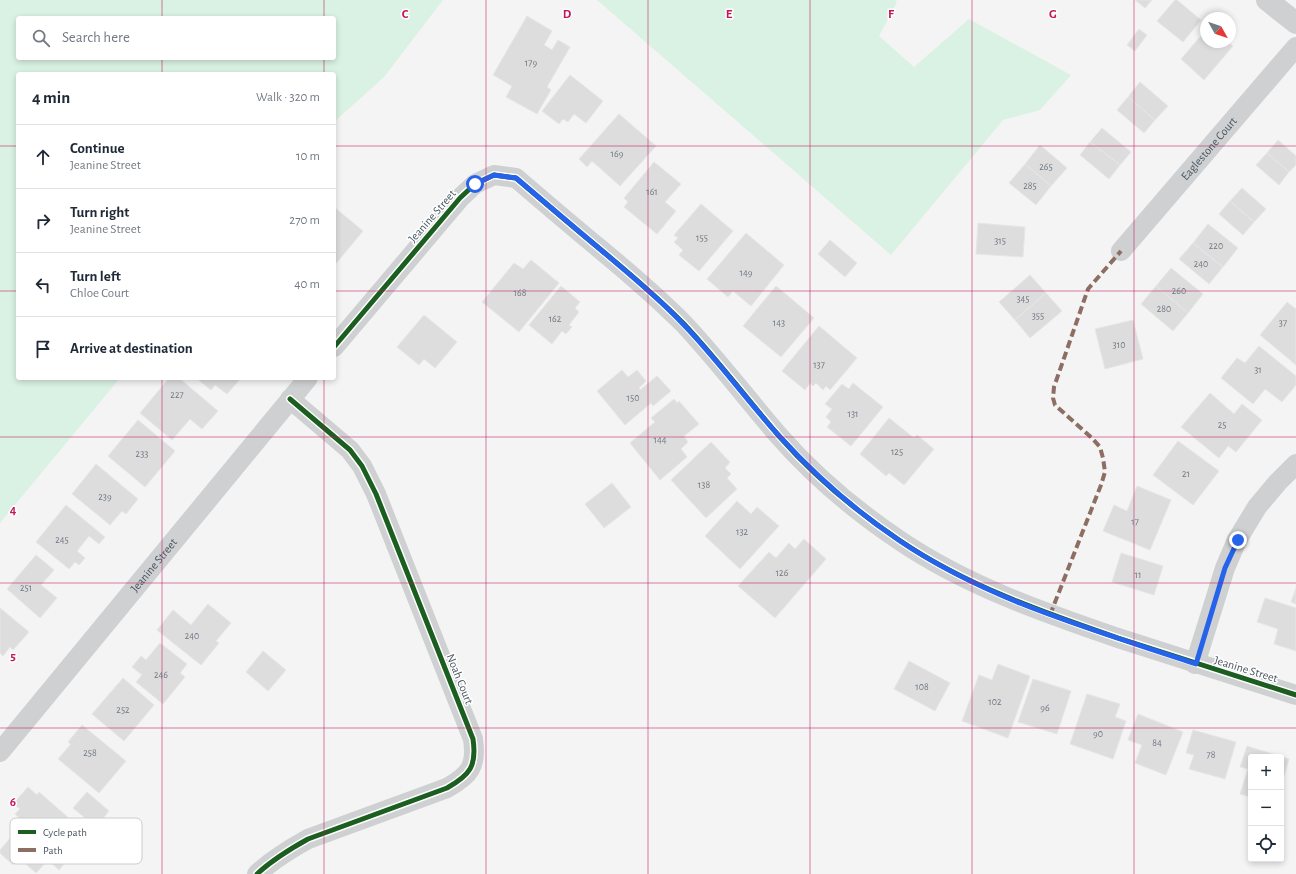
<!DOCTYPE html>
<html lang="en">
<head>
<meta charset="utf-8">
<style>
  :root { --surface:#fff; --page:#f2f2f3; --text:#1f2937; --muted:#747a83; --line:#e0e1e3 }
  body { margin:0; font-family:"Alegreya Sans",sans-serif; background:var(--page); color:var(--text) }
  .controls { position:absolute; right:12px; bottom:12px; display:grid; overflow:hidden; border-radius:4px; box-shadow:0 2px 6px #0003 }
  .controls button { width:36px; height:36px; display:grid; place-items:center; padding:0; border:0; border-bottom:1px solid var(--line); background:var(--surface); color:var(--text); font:20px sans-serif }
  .compass { position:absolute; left:1200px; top:12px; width:36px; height:36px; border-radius:50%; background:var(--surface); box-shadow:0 2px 6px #0003; rotate:130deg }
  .stop { position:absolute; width:12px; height:12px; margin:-9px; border:3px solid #2563eb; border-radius:50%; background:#fff }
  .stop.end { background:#2563eb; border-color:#fff; box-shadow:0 1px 4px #0008 }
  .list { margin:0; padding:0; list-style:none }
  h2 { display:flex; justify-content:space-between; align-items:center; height:52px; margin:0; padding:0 16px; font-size:17px }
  h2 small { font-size:13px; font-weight:400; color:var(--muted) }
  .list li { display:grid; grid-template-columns:26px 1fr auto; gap:12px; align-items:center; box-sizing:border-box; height:64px; padding:0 16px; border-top:1px solid var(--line) }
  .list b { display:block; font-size:15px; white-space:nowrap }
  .list p { margin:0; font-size:13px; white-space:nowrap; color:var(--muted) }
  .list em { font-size:13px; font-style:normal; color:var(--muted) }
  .icon { flex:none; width:22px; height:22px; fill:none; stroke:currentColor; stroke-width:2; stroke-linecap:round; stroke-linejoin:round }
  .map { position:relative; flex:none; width:1296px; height:874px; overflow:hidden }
  .search { position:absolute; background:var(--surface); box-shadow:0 2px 6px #0003; left:16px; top:16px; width:320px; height:44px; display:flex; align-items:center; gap:10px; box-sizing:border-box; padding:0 14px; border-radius:4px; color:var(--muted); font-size:15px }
  .panel { position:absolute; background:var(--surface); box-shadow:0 2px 6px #0003; left:16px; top:72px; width:320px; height:308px; border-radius:4px }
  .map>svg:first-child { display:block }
  .green { fill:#d9f2e3; fill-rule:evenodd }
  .building { fill:#ddddde; stroke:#e5e6e7 }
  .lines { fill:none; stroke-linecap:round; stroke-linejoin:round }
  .minor { stroke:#ced0d2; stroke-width:20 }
  .tertiary { stroke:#ced0d2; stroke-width:22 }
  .quiet { stroke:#8d6e63; stroke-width:4; stroke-dasharray:8 4; stroke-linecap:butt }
  .cycleway-casing { stroke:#fff; stroke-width:8 }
  .cycleway { stroke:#1b5e20; stroke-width:5 }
  .route { stroke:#2563eb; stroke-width:5 }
  .grid { fill:none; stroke:#c2185b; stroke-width:1; stroke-opacity:0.55 }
  .labels { text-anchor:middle; stroke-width:3; stroke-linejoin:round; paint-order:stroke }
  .number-label { font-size:10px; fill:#707881 }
  .street-label { font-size:12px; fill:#4a5661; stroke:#fff }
  .key { fill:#fff; stroke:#c9ccd0; stroke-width:1 }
  .key-label { font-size:11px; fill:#4a5661 }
  .grid-label { font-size:13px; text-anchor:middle; font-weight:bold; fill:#c2185b; stroke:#fff; stroke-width:3; stroke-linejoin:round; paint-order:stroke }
</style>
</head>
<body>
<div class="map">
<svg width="1296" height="874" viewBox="0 0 1296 874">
  <rect width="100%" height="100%" fill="#f4f4f4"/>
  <path class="green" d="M0 0H443L384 77 334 122V74H18V378H120L0 523ZM18 18H334V58H18Z
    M597 0H895L897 2 879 36 914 67 969 19 1071 75 1040 110 1003 120 891 255Z"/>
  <path class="building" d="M1135 0H1152L1145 8Z
    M1175 0H1177L1201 20 1183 42 1157 21Z
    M527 16 552 31 544 45 552 50 558 40 570 47 547 87 551 90 537 114 506 97 512 86 493 75Z
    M1139 29 1147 35 1135 51 1127 45Z
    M1206 30V42H1228L1233 46 1204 80 1181 59Z
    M570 75 603 101 586 123 574 114 568 122 563 119 559 124 542 111Z
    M1140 82 1168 106 1155 120 1128 97Z
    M1128 97 1155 120 1144 133 1117 110Z
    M619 114 656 146 620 186 592 161 587 167 579 159Z
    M1102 128 1131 152 1120 165 1090 142Z
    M1278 140 1296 156V165L1289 172 1267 153Z
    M1090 142 1120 165 1109 179 1080 155Z
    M1040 145 1067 168 1051 186 1025 164Z
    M1267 153 1289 172 1279 185 1256 165Z
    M654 162 681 184 665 202 676 211 657 234 624 207 628 202 624 198Z
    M1025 164 1051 186 1036 205 1009 183Z
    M1242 188 1266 209 1254 222 1230 201Z
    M1230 201 1254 222 1243 235 1219 214Z
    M701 204 733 231 699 271 679 255 683 250 674 242 678 238 674 235Z
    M334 207 363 231 334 266Z
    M978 223 1025 227 1023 257 976 254Z
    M1208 224 1238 248 1223 267 1193 243Z
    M746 233 784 265 751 306 733 291 728 297 707 279Z
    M830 240 857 263 845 277 818 254Z
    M1193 243 1223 267 1209 284 1179 259Z
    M531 260 559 283 519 332 482 302 514 263 523 269Z
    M1171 268 1203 294 1188 313 1156 286Z
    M1030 275 1046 293 1015 320 999 302Z
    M561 286 580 302 575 308 579 312 569 325 572 327 566 334 562 331 552 344 529 325Z
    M776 286 814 318 781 357 743 326Z
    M1156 286 1188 313 1173 331 1141 304Z
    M1046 293 1062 311 1030 338 1015 320Z
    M1287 302 1296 309V365L1260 335Z
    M424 315 457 342 435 368 424 359 419 365 397 347Z
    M1133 320 1143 359 1105 369 1095 329Z
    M819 326 857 358 830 390 826 386 823 390 816 383 813 386 810 383 805 390 782 371Z
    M1259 346 1296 376V385L1282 402 1265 389 1253 404 1221 378 1237 358 1245 363Z
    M622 370 628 377 637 370 646 381 639 388 640 390 657 376 671 391 653 406 651 403 625 425 597 391Z
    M169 378H179L218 411 202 429 190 419 172 440 140 413Z
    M196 378H241L227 394 215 385 211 390Z
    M853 383 883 407 851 446 827 427 831 422 826 417 832 409 825 404 842 384 849 389Z
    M1210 393 1234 414 1242 404 1262 420 1236 452 1228 446 1219 458 1181 427Z
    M674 399 677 403 679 401 699 424 684 436 688 442 681 449 687 457 660 480 630 443 655 422 651 418Z
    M889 418 914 438 917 435 934 449 904 485 889 473 886 476 860 454Z
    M138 420 175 451 145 487 108 456Z
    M1178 441 1219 471 1193 505 1153 475Z
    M711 442 730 462 725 468 731 474 727 478 737 489 706 518 671 480Z
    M96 464 138 499 126 514 122 511 110 525 72 494Z
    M612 483 631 507 604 528 585 504Z
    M1137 486 1171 500 1150 550 1103 531 1114 505 1127 511Z
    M737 501 751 514 757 507 779 526 740 569 705 536Z
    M66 505 105 537 99 544 89 536 77 551 85 558 79 565 75 562 69 569 36 542Z
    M804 539 826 559 775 618 738 586 769 552 776 558 789 543 795 549Z
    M1121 553 1163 566 1154 595 1112 582Z
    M36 555 54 570 41 585 57 598 40 618 7 589Z
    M1296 588V604L1291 602Z
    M1265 598 1296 608V651L1274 644 1278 629 1257 622Z
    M208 604 231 623 216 641 219 643 201 665 157 630 173 610 191 625Z
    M0 608 29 632 13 650 10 647 3 656 0 653Z
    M160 643 187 664 180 673 185 677 163 704 136 682 142 675 132 667 141 656 146 660Z
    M263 651 286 670 268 691 246 672Z
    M909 661 950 683 935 711 894 689Z
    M998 664 1030 676 1008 738 962 721 979 675 992 680Z
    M123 678 154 705 124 741 92 714Z
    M1033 679 1071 691 1057 734 1018 722Z
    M1087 694 1120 704 1115 717 1126 721 1113 759 1070 744Z
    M1138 714 1183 732 1166 775 1135 763 1142 745 1128 740Z
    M82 725 126 761 99 793 58 759 71 744 68 742Z
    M1193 730 1236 742 1225 779 1189 769 1194 755 1186 753Z
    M1247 746 1289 759 1281 787V757H1251V797L1240 794 1248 769 1240 767Z
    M28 787 37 795 39 792 79 827 67 841 77 848 59 870 48 860 36 873 19 858 13 865 0 853V850L24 822 15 814 20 809 13 804Z
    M87 792 109 811 96 827 73 808Z"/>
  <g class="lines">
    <g class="minor">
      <path id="s1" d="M1121 251 1296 47"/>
      <path d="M334 347 460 198 475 184 494 175 516 178C544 202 572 226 600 249 629 273 657 297 683 323 717 359 747 399 779 436 814 476 856 511 899 540 965 585 1042 612 1118 638 1177 657 1236 676 1296 695"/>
      <path d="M1195 664 1225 568 1237 540 1257 507 1278 482 1296 464"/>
      <path id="s2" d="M0 752 308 378"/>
      <path d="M257 874C272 860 290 849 308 839L447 788C470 775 477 766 473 739L376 494 362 466 350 450 290 399"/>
    </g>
    <path class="tertiary" d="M1267 0 1296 23"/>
    <path class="quiet" d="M1050 615 1101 485 1105 472 1103 458 1100 447 1092 438 1055 405 1053 398 1054 387 1088 289 1121 251"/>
    <defs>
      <path id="cycleway" d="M334 347 460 198 475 184 494 175 516 178C544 202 572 226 600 249 629 273 657 297 683 323 717 359 747 399 779 436 814 476 856 511 899 540 965 585 1042 612 1118 638 1177 657 1236 676 1296 695
        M257 874C272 860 290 849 308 839L447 788C470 775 477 766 473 739L376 494 362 466 350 450 290 399"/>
    </defs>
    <use href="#cycleway" class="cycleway-casing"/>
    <use href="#cycleway" class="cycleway"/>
  </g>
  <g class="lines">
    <path class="route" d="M475 184 494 175 516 178C544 202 573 226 601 250 629 274 658 297 683 324 718 360 747 401 781 438 816 476 857 512 900 541 989 601 1095 630 1196 664L1225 568 1238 540"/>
  </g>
  <path class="grid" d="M162 0V18M324 0V18M486 0V874M648 0V874M810 0V874M972 0V874M1134 0V874M162 58V74M324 58V74M0 146H18M334 146H1296M0 291H18M334 291H1296M162 378V874M324 378V874M0 437H1296M0 583H1296M0 728H1296"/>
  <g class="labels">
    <g class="number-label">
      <text x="531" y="66">179</text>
      <text x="617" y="157">169</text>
      <text x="1046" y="170">265</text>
      <text x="1030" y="189">285</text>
      <text x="652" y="195">161</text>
      <text x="702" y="241">155</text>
      <text x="1000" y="244">315</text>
      <text x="1216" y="249">220</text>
      <text x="1201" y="267">240</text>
      <text x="746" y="276">149</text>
      <text x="1179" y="294">260</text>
      <text x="520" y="296">168</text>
      <text x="1023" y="302">345</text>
      <text x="1164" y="312">280</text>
      <text x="1038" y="319">355</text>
      <text x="555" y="322">162</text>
      <text x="779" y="326">143</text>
      <text x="1283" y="326">37</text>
      <text x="1119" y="348">310</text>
      <text x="819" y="368">137</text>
      <text x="1258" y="373">31</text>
      <text x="177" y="398">227</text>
      <text x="633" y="401">150</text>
      <text x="853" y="417">131</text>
      <text x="1222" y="428">25</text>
      <text x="660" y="443">144</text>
      <text x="897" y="455">125</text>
      <text x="142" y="457">233</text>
      <text x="1186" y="477">21</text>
      <text x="704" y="488">138</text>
      <text x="105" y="500">239</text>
      <text x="1135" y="525">17</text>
      <text x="742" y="535">132</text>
      <text x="62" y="543">245</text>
      <text x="782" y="576">126</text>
      <text x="1138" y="578">11</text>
      <text x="26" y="591">251</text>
      <text x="192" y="639">240</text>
      <text x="161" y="678">246</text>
      <text x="922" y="690">108</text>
      <text x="995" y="705">102</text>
      <text x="1045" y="711">96</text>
      <text x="123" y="713">252</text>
      <text x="1098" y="737">90</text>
      <text x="1157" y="746">84</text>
      <text x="90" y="756">258</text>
      <text x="1211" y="758">78</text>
    </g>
    <g class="street-label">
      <text dy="4" stroke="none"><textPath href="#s1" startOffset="135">Eaglestone Court</textPath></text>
      <text transform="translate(432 216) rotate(-49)" y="4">Jeanine Street</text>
      <text dy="4" stroke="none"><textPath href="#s2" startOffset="242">Jeanine Street</textPath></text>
      <text transform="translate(1246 669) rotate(17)" y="4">Jeanine Street</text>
      <text transform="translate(460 679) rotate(68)" y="4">Noah Court</text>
    </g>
  </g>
  <rect x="10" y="818" width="132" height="46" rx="6" class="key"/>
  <rect x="18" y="830" width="18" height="4" fill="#1b5e20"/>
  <rect x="18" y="848" width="18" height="4" fill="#8d6e63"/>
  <g class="key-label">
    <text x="43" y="836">Cycle path</text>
    <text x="43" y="854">Path</text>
  </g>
  <g class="grid-label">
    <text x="405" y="18">C</text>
    <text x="567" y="18">D</text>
    <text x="729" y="18">E</text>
    <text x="891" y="18">F</text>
    <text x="1053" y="18">G</text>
    <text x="13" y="514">4</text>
    <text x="13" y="660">5</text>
    <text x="13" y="806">6</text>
  </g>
</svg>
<div class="controls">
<button>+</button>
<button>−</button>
<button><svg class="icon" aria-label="locate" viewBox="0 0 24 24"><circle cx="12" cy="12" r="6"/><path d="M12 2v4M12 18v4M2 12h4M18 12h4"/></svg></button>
</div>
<svg class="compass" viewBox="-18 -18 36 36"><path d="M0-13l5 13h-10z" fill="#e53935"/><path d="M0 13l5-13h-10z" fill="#747a83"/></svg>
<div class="stop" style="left:475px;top:184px"></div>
<div class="stop end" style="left:1238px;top:540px"></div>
<div class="search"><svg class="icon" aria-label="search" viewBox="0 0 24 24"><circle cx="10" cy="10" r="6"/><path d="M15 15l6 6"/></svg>Search here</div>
<section class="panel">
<h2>4 min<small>Walk · 320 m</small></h2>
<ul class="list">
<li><svg class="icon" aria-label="ahead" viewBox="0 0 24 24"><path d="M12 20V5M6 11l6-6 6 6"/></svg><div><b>Continue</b><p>Jeanine Street</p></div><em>10 m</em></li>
<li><svg class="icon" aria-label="right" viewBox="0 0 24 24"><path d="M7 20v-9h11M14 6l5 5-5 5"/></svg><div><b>Turn right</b><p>Jeanine Street</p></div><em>270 m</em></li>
<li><svg class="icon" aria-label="left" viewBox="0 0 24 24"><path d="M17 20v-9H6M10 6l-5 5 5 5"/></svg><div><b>Turn left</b><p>Chloe Court</p></div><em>40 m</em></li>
<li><svg class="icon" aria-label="arrive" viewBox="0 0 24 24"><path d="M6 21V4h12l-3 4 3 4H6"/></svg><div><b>Arrive at destination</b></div></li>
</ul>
</section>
</div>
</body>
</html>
